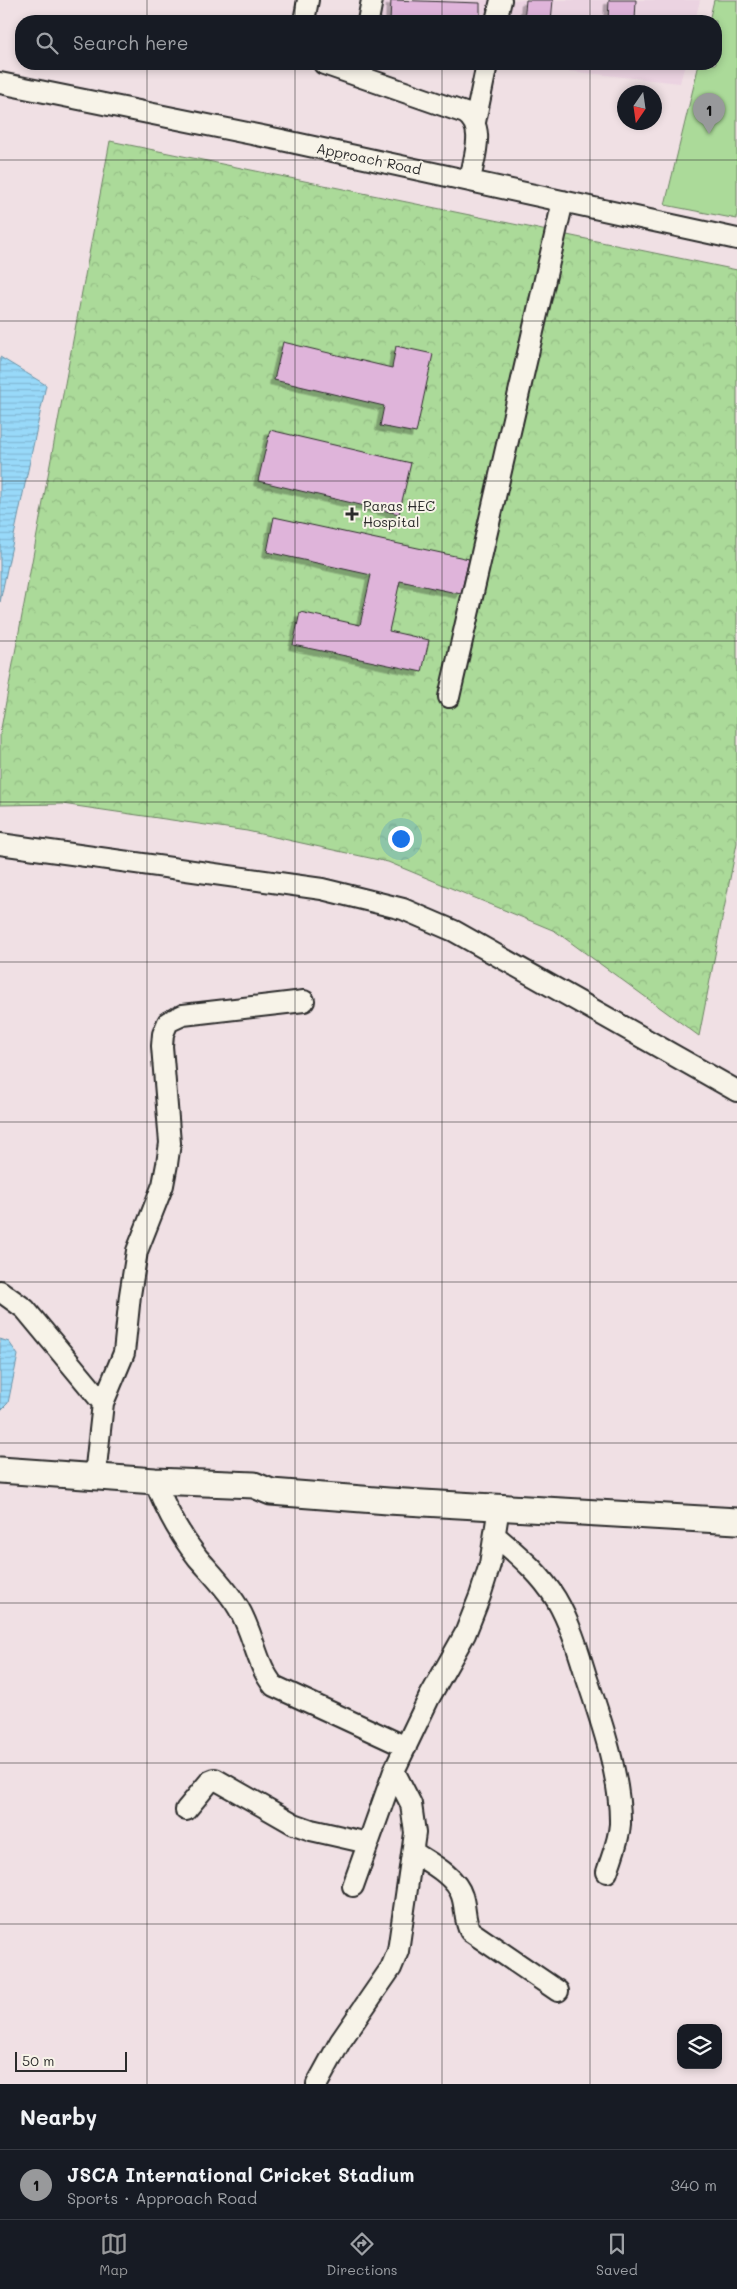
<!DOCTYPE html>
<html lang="en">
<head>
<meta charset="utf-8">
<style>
  :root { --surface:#171b24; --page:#20242c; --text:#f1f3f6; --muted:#9ea1a6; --line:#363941; --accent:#98999b }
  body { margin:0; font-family:Mali,sans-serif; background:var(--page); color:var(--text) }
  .controls { position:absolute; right:15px; bottom:15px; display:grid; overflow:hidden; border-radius:10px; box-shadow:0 2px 8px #0003 }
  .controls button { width:45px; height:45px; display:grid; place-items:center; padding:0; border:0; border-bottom:1px solid var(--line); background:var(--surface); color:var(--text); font:25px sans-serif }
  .compass { position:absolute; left:617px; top:85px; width:45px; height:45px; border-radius:50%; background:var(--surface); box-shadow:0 2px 8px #0003; rotate:193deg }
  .scale { position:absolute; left:15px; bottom:12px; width:112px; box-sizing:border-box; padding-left:5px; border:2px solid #2b2b2b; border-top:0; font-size:14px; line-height:18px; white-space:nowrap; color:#2b2b2b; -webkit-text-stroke:4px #f7f3e8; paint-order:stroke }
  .you { position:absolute; left:400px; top:838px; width:18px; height:18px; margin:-12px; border:4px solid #fff; border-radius:50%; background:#1a73e8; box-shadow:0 0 0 8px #1a73e833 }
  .badge { display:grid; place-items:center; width:32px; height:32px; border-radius:50%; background:var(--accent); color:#111; font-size:16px; font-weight:700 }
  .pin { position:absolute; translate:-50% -41px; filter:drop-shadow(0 1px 2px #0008) }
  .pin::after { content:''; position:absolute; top:26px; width:18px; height:15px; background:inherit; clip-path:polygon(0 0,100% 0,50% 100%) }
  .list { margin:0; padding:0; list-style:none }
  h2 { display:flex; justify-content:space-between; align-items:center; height:65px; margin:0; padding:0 20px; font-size:21px }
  h2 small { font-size:16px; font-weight:400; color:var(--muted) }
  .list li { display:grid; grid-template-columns:32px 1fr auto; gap:15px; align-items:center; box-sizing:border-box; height:70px; padding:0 20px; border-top:1px solid var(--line) }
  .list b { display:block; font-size:19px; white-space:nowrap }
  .list p { margin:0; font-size:16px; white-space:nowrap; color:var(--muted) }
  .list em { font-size:16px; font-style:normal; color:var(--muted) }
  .icon { flex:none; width:28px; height:28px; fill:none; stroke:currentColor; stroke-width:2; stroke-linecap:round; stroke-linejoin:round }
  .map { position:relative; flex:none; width:737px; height:2084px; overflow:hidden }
  .search { position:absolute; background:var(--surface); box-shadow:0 2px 8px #0003; left:15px; right:15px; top:15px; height:55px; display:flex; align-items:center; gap:12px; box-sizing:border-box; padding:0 18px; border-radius:20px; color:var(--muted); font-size:19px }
  .sheet { height:135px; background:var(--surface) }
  nav { display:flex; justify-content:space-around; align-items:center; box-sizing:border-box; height:70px; border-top:1px solid var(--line); background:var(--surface); font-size:14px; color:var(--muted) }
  nav a { display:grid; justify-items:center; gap:2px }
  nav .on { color:var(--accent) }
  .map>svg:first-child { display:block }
  .built { fill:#ebd3e1 }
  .green { fill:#abda99; stroke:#6b8262 }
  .forest { fill:url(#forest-crowns); stroke:#6b8262 }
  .water { fill:url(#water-rules); stroke:#6c93a7 }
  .building { fill:#dfb4da; stroke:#2b2b2b; filter:url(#shadow) }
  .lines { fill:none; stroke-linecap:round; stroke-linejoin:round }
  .minor-casing { stroke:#2b2b2b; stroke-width:24 }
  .major-casing { stroke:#2b2b2b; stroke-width:29 }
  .minor { stroke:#f7f3e8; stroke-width:20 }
  .major { stroke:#f7f3e8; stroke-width:25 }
  .grid { fill:none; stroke:#2b2b2b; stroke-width:1; stroke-opacity:0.55 }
  .poi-dot { fill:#2b2b2b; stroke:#f7f3e8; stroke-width:2 }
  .labels { text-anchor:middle; stroke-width:4; stroke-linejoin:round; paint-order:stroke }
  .street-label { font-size:14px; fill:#2b2b2b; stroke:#f7f3e8 }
  .poi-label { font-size:14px; fill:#2b2b2b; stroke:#f7f3e8; text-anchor:start }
</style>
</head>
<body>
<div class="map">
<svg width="737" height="2084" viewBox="0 0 737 2084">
  <defs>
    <pattern id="forest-crowns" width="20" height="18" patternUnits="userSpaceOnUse" patternTransform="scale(1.25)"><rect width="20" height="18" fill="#abda99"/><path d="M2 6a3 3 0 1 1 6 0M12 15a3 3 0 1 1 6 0" fill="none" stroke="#93bb84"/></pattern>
    <pattern id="water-rules" width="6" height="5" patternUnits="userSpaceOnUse" patternTransform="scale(1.25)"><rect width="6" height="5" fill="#98d9f9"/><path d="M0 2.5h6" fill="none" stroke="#83bad6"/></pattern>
    <filter id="shadow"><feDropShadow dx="-4.5" dy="4.5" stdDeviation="0" flood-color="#0004"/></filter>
  </defs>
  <rect width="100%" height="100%" fill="#f0e0e4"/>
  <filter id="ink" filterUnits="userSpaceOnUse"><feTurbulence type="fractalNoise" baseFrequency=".02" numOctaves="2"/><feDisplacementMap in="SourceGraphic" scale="10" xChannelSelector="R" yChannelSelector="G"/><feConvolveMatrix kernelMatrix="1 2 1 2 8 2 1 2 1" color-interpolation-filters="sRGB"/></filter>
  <g filter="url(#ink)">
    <path class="built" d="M385 0H700L695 21H380Z
      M501 64H685L680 83Z"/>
    <path class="green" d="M714 0H737V219L665 205 699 64H716V21H709Z"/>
    <path class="forest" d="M110 141 737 270V843L699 1036 555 931 388 862 247 831 62 804 0 805V734Z"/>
    <path class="water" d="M0 357 46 385 0 602Z
      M0 1339 9 1342 18 1355 8 1403 0 1411Z"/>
    <path class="building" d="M391 0 480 3V21H390Z
      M526 0H553L551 21H524Z
      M609 0H636L635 21H608Z
      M283 342 392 368 396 346 433 354 416 433 380 426 384 406 274 380Z
      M270 430 411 463 399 514 258 481Z
      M274 517 469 559 461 594 400 581 389 631 429 640 422 672 293 645 300 612 360 625 371 575 267 552Z"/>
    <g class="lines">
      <defs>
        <path id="minor" d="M304 21 308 0
          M368 21 372 0
          M496 21 501 0
          M324 64 465 113C487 127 473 159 470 181
          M0 83 277 139 737 239
          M475 122 487 64
          M449 697 563 201
          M0 844 322 889 403 909 454 931 737 1091
          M0 1291 25 1309 103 1403
          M95 1476 103 1403 124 1353 130 1295 137 1251 163 1185 167 1164 170 1143 162 1046 163 1034 168 1022 183 1015 304 1001
          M155 1481C166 1510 179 1534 198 1558 212 1574 229 1591 239 1609 253 1632 257 1667 274 1686L406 1747
          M496 1536C518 1555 540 1573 556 1599 570 1623 578 1650 586 1676 601 1720 621 1778 620 1824 619 1841 612 1856 607 1872
          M186 1810 210 1781 215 1779 294 1824 311 1830 368 1843
          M413 1852C430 1863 456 1876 462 1896 466 1908 464 1920 470 1931L558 1991
          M353 1886 394 1771 429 1698 465 1634 480 1596 490 1564 499 1507
          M317 2084 340 2042 391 1968 398 1951 415 1833 411 1804 394 1771"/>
        <path id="major" d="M0 1470 155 1481 254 1485 271 1492 388 1501 737 1521"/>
      </defs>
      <use href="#minor" class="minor-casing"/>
      <use href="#major" class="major-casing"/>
      <use href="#minor" class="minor"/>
      <use href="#major" class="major"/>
    </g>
  </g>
  <path class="grid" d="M147 0V21M295 0V21M442 0V21M590 0V21M147 64V2084M295 64V2084M442 64V2084M590 64V2084M0 160H737M0 321H737M0 481H737M0 641H737M0 802H737M0 962H737M0 1122H737M0 1282H737M0 1443H737M0 1603H737M0 1763H737M0 1924H737"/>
  <path class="poi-dot" d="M349.5 506.5h5v5h5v5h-5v5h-5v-5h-5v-5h5z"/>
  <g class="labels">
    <g class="street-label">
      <text transform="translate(369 159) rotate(12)" y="5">Approach Road</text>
    </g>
    <g class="poi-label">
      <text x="363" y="511">Paras HEC<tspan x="363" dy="16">Hospital</tspan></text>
    </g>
  </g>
</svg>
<div class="controls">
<button><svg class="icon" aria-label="layers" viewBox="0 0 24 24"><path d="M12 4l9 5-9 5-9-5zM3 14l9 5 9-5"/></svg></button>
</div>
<svg class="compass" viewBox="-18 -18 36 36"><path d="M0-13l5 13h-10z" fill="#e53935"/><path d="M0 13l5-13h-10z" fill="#9ea1a6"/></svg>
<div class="scale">50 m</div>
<div class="you"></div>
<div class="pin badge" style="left:709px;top:134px">1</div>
<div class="search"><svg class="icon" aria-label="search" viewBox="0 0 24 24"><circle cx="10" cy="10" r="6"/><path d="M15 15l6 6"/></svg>Search here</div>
</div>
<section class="sheet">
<h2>Nearby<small></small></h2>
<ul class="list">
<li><span class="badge">1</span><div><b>JSCA International Cricket Stadium</b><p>Sports · Approach Road</p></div><em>340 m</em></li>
</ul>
</section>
<nav>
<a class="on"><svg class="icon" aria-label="map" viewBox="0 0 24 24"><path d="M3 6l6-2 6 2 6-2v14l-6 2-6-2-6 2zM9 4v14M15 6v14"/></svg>Map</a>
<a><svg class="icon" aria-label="directions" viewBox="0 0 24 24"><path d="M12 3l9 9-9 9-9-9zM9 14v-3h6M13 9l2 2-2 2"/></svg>Directions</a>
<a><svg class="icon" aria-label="saved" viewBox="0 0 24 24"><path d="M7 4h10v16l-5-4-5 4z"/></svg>Saved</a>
</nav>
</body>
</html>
